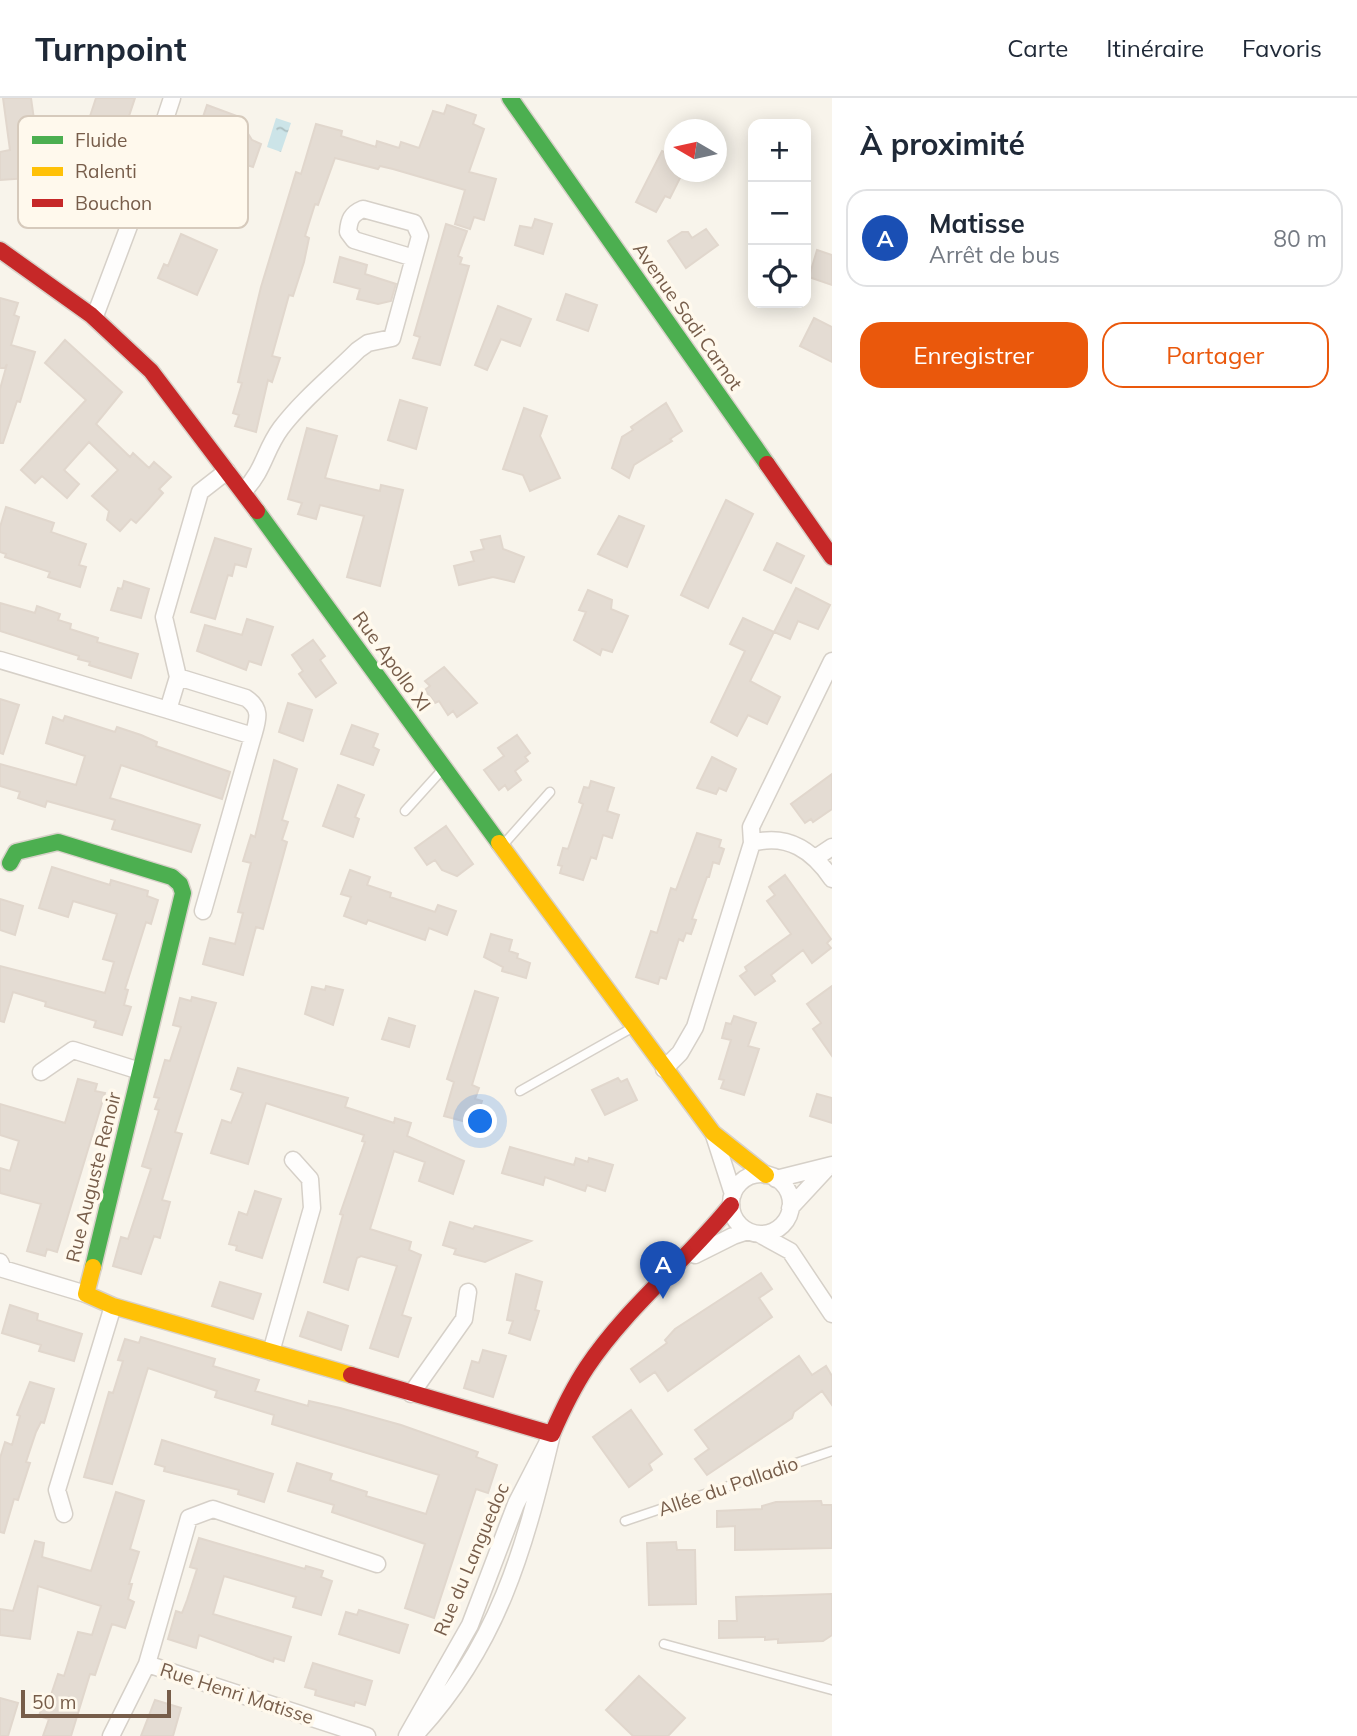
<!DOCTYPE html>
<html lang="fr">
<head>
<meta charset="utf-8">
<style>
  :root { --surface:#fff; --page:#f6f6f7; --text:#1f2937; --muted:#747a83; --line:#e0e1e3; --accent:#ea580c }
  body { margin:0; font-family:Mulish,sans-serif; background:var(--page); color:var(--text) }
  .controls { position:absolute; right:21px; top:21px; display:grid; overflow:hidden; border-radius:14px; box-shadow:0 4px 18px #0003 }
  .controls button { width:63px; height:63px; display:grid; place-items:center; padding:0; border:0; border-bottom:2px solid var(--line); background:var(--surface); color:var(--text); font:35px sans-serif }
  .compass { position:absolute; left:664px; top:21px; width:63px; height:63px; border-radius:50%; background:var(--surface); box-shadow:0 4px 18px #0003; rotate:279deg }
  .scale { position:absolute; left:21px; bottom:18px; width:150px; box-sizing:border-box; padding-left:7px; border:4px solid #775d4a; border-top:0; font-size:19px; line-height:24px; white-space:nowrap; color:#775d4a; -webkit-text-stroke:5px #fff9ed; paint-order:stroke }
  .you { position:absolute; left:481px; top:1024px; width:24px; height:24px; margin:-18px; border:5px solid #fff; border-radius:50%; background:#1a73e8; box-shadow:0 0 0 10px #1a73e833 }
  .badge { display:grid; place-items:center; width:46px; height:46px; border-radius:50%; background:var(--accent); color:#fff; font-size:23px; font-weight:700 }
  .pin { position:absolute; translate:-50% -58px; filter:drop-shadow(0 2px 4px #0008) }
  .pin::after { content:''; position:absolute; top:37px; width:24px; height:21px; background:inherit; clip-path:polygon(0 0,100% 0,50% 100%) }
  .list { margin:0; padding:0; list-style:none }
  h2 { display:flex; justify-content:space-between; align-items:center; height:91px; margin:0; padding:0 28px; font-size:30px }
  h2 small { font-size:23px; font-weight:400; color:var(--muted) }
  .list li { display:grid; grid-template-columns:46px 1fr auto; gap:21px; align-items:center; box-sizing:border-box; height:98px; margin:0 14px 14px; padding:0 14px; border:2px solid var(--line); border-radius:21px }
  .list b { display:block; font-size:26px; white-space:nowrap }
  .list p { margin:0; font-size:23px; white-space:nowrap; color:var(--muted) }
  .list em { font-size:23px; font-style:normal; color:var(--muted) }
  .actions { display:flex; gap:14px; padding:21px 28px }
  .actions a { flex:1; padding:16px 0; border:2px solid var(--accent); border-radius:21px; text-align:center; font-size:24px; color:var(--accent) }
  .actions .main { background:var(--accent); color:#fff }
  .icon { flex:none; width:38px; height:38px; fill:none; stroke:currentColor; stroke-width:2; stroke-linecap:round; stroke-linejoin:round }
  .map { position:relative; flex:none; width:832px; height:1638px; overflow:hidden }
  header { display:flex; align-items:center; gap:42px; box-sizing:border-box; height:98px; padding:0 35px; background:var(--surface); border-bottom:2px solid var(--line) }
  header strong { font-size:33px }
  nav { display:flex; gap:38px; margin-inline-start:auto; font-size:24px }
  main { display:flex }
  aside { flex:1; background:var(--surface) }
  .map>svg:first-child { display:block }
  .water { fill:url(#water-ripples) }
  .building { fill:#e4dcd3; stroke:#e1d7cd; stroke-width:2 }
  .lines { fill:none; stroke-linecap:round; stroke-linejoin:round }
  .lane-casing { stroke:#d6d0c8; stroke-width:11 }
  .street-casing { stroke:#d6d0c8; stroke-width:19 }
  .fast-casing { stroke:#d8d1c9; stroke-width:19 }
  .slow-casing { stroke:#d8d1c9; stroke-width:19 }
  .jam-casing { stroke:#d8d1c9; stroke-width:19 }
  .lane { stroke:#fefdfc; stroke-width:8 }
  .street { stroke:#fefdfc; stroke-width:16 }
  .fast { stroke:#4caf50; stroke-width:16 }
  .slow { stroke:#ffc107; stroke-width:16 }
  .jam { stroke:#c62828; stroke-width:16 }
  .labels { text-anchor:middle; stroke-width:7; stroke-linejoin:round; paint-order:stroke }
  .street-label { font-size:19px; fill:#775d4a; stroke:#fff9ed }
  .key { fill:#fff9ed; stroke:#d6cabc; stroke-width:2 }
  .key-label { font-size:19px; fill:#775d4a }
</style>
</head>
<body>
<header>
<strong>Turnpoint</strong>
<nav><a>Carte</a><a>Itinéraire</a><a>Favoris</a></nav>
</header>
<main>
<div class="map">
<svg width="832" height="1638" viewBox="0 0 832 1638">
  <defs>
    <pattern id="water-ripples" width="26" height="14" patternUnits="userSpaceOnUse" patternTransform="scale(1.75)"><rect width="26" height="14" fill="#cce4e8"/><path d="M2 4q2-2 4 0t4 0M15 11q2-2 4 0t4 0" fill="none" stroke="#aabcbe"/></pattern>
  </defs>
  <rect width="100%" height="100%" fill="#f8f4eb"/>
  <path class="water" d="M276 20 291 25 281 54 267 49Z"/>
  <path class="building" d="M3 0H31L42 79 0 82V54L10 52Z
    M96 0H135L126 27 118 25 105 67 77 58Z
    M207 7 237 18 252 42 261 46 253 69 231 62 215 105 207 102 204 111 174 101 183 76 189 78 200 46V28Z
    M447 7 476 17 473 26 484 31 469 74 496 81 484 122 474 119 470 131 455 126 465 92 393 71 380 68 378 71 335 60 318 107 315 106 305 138 309 140 304 164 293 198 289 197 272 258 280 260 272 284 268 282 256 334 235 328 239 317 233 315 242 285 238 284 261 189 296 74 301 76 316 26 342 33 341 38 376 49 377 43 399 50 401 44 419 50 433 13 444 16Z
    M662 53 675 60V74H683L670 100 665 98 656 114 636 104Z
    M535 121 552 126 543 156 515 147 520 128 532 130Z
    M446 126 467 133 458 158 462 160 460 166 469 168 440 267 413 260 420 239 414 237Z
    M706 131 718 147 686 170 668 143 682 134H688L692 140Z
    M181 136 217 152 197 197 158 180 164 166 168 168Z
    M817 152 832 157V187L809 179Z
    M340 159 367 167 365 176 396 186 391 203 378 206 357 201 360 191 334 184Z
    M566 196 597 207 588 233 557 222Z
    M0 200 18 205 14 217 19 219 11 247 35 254 20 304 17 303 3 345H0V291L7 266 5 270H0Z
    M498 208 531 221 520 248 501 241 487 272 475 267Z
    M814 220 832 229V264L800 248Z
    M65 242 122 294 96 326 130 359 133 355 149 370 154 364 171 379 159 391 163 395 148 412 136 425 131 421 120 433 107 422 109 413 92 398 118 372 89 344 64 372 79 386 67 400 42 378 35 385 21 372 86 302 45 265Z
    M400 302 427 310 416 351 388 342Z
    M666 305 682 333 670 341 672 343 634 367 629 380 612 370 622 339 633 332 631 329Z
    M524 310 547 318 540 338 560 380 530 393 523 377 503 371Z
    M307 330 337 338 325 380 380 393 381 387 403 392 380 488 347 479 364 418 320 407 316 421 298 416 302 405 288 401Z
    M726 402 753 416 708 510 681 497Z
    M6 409 54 425 51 434 86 446 79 467 86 469 80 489 48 479 50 474 5 459 6 456 0 454V429Z
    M619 418 644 428 627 469 598 456Z
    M500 438 503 451 524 459 514 484 493 479 459 487 454 468 474 463 471 454 484 451 481 442Z
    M215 440 251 451 246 469 235 466 232 478 228 477 215 521 191 514Z
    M777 445 804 458 791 485 764 472Z
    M124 483 149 491 141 520 111 512 118 490 122 491Z
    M796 490 830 507 818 531 798 523 790 541 774 534Z
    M588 492 612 502 611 511 628 518 612 554 602 551 600 557 574 542 586 514 579 512Z
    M0 505 35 515 37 508 60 516 58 522 71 526 70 531 98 540 97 544 138 556 131 580 89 567 90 564 78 561 79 558 0 533Z
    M743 520 774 534 750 583 780 599 767 626 748 617 737 638 711 624 745 553 730 546Z
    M247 521 273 529 261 567 249 563 246 572 197 553 205 527 242 537Z
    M313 542 325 558 320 562 336 585 316 599 299 576 303 573 292 557Z
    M444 569 477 605 457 619 453 613 448 617 439 603 435 605 425 592 430 588 425 583Z
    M0 601 19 607 3 656 0 655Z
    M288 605 312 612 303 643 279 634Z
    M65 618 115 634 117 629 141 637 157 644 156 648 230 674 222 701 121 667 110 700 200 727 191 754 112 731 115 722 47 703 45 709 18 700 20 694 0 688V666L76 687 85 658 46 645 53 619 63 623Z
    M352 627 378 636 373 649 379 652 373 667 341 656Z
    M517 637 530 655 525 659 528 663 515 673 521 682 508 692 505 687 499 692 484 672 504 658 498 650Z
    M712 659 736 671 726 693 719 690 716 696 697 690Z
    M274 662 297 671 282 722 288 724 282 742 287 744 263 831 256 829 243 877 203 866 210 840 235 846 243 815 238 814 251 765 243 763 251 737 255 739Z
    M832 676V711L813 724 811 721 805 725 791 706Z
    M591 683 614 690 607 713 619 717 612 740 603 737 596 761 591 759 583 782 560 775 562 768 558 767 563 750 568 751 583 706 579 704 584 689 589 690Z
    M338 687 364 697 355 719 359 721 353 739 323 728Z
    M446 728 473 766 457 778 442 772 435 762 427 767 415 750Z
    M697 735 721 742 719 749 724 751 719 766 713 764 709 779H707L692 821 696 822 691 836 686 835 683 843 679 841 666 881 660 879 658 886 636 879 651 833 657 835 671 790 676 792Z
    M52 769 110 787 111 782 148 793 147 798 158 802 151 826 146 824 125 891 128 892 124 907 131 909 122 937 94 929 96 923 45 908 46 904 13 894 4 924 0 923V868L105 895 114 864 103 861 117 816 73 803 68 819 39 810Z
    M350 772 370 779 367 787 391 795 390 799 435 814 438 807 456 813 447 837 429 830 425 842 368 822 366 826 344 818 351 799 341 796Z
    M785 777 831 841 827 845 831 850 812 865 803 852 771 877 775 883 755 897 740 878 747 873 745 869 791 836 767 803 775 797 769 789Z
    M0 801 23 808 15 837 0 832Z
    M491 836 512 842 509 853 518 856 517 860 530 865 526 880 502 873 503 869 484 859Z
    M326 888 343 892 333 927 305 916 312 889 325 892Z
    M832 888V958L813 931 821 925 807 906Z
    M475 893 498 900 472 987 479 990 475 1001 482 1003 474 1026 444 1018 454 984 447 981Z
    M192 899 216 905 175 1034 182 1036 162 1102 170 1104 160 1140 154 1138 141 1176 113 1168 121 1139 128 1141 151 1071 142 1068 159 1012 155 1011 159 1000 154 999 165 962 170 963 181 929 173 927 180 900 191 903Z
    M734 918 756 925 748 948 759 951 744 997 721 990 724 982 719 981 731 942 722 940 726 925 731 926Z
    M389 920 415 928 409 949 382 941Z
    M238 970 348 1000 345 1009 394 1025 395 1020 411 1025 407 1038 464 1063 453 1096 419 1083 425 1064 394 1053 370 1131 411 1144 409 1152 421 1157 402 1217 411 1220 398 1259 370 1250 397 1168 361 1158 357 1160 348 1192 324 1184 343 1117 340 1116 365 1044 362 1043 364 1037 266 1005 248 1066 211 1055 222 1022 231 1025 243 995 231 991Z
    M618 980 621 984 627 981 637 1002 605 1017 592 992Z
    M78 981 97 986 95 993 105 995 57 1154 47 1151 45 1158 27 1153 41 1106 0 1095V1070L10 1073 19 1043 0 1037V1006L65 1025Z
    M817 996 832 1000V1025L810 1018Z
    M510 1049 574 1067 576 1060 588 1064 589 1060 613 1067 605 1093 587 1087 585 1093 545 1079 543 1087 502 1075Z
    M255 1093 281 1101 262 1160 236 1152 237 1148 229 1146 239 1114 247 1117Z
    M450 1124 473 1131 475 1128 531 1143 485 1164 454 1156 456 1151 443 1147Z
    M761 1175 772 1191 759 1200 772 1219 668 1293 655 1274 640 1284 631 1271 667 1245 665 1242 675 1231Z
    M516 1176 542 1184 535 1212 539 1213 530 1242 509 1235 513 1223 507 1222Z
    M220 1184 261 1196 253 1221 212 1208Z
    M10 1207 38 1216 37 1222 82 1236 74 1263 39 1253 41 1247 2 1235Z
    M308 1214 348 1228 341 1252 300 1238Z
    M141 1239 215 1261 213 1268 259 1282 255 1293 308 1308 309 1303 340 1310 401 1327 478 1354 476 1359 497 1367 488 1395 476 1391 434 1520 405 1510 425 1446 332 1414 334 1407 288 1393 297 1365 332 1376 330 1382 367 1394 366 1398 426 1416 439 1377 272 1326 274 1317 215 1299 217 1293 148 1270 112 1386 84 1379 109 1294 113 1295 123 1263 118 1262 125 1241 139 1245Z
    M483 1252 506 1258 493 1299 464 1290 472 1263 479 1265Z
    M799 1258 812 1277 826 1268 832 1278V1307L822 1293 794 1314 792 1320 707 1377 695 1361 709 1351 695 1332Z
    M30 1284 54 1291 44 1325 41 1324 36 1334 26 1364 30 1365 18 1402 14 1401 4 1435 0 1434V1360L5 1344 12 1347 20 1318 17 1317Z
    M631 1312 662 1356 649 1366 652 1372 629 1389 593 1339Z
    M162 1342 273 1376 264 1404 238 1396 239 1392 164 1373 165 1369 155 1366Z
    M116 1394 144 1403 130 1451 139 1454 129 1486H132L128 1501 134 1504 125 1530 112 1526 95 1577 90 1576 71 1638H43L49 1621 39 1618 45 1599 50 1600 58 1576 64 1578 78 1534 92 1537 101 1508 38 1488 30 1541 0 1537V1511L13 1513 35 1443 44 1445 42 1459 91 1473Z
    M821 1403 822 1407H832V1450L735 1452V1428L717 1429V1413L762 1411V1408L776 1404Z
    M199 1440 305 1471 306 1468 323 1473 321 1479 332 1483 321 1517 293 1509 296 1499 224 1478 213 1516 291 1539 284 1563 274 1560 273 1564 199 1537 196 1550 168 1541 176 1513 182 1515 187 1502 197 1471 190 1469Z
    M676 1444 677 1452H695L696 1506 649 1507 647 1445Z
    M832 1496V1537L823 1543 778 1545V1541L765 1542V1539L719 1540V1523H737L736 1499Z
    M359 1512 408 1527 399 1555 339 1536 346 1514 357 1517Z
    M313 1565 372 1583 365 1607 355 1604 354 1608 315 1597 316 1592 305 1589Z
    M639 1578 685 1620 668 1638H633L606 1612Z
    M0 1600 18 1605 8 1638H0Z
    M155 1602 181 1610 173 1638H141Z"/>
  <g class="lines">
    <defs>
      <path id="lane" d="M405 713 442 672
        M503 747 550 694
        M520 993 630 931
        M625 1423 832 1353
        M664 1546 832 1592"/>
      <path id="street" d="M95 218 135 112 172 0
        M243 394C265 371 264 353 281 330 303 301 333 277 358 252L368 245 392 240 420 138 414 125 363 111C351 116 349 122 348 134L354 142 414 160
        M0 562 168 612 178 579 164 519 200 394 227 373
        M168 612 253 638C258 621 262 611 246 600L178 579
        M752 745C788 735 813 753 832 781
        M817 759 832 749
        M203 813 253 638
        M664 971 680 955 695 929 752 745 751 729 832 563
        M41 974 73 952 140 973
        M714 1037 733 1096
        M731 1106a30 30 0 1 1 60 0a30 30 0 1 1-60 0Z
        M776 1081 832 1067
        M790 1110 829 1068
        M759 1136 790 1153 832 1216
        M695 1157 733 1138 748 1133
        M0 1164 3 1171 86 1196
        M271 1254 312 1110 310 1081 293 1062
        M411 1296 464 1221 468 1194
        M64 1416 57 1392 113 1208
        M147 1566 189 1420 213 1411 377 1466
        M111 1638 147 1566 367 1638
        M407 1638 470 1527 516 1406 552 1336C524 1452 498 1549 414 1638"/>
      <path id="fast" d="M510 0 767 366
        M257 413 499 745
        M10 765 16 754 58 744 172 779 180 786 183 795 93 1169"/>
      <path id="slow" d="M499 745 713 1035 766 1077
        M93 1169 86 1196 113 1208 351 1277"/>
      <path id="jam" d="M0 152 91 217 151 273 257 413
        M767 366 832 459
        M351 1277 552 1336C562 1313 573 1290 587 1269 627 1209 686 1163 731 1107"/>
    </defs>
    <use href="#lane" class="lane-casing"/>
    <use href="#street" class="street-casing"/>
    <use href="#fast" class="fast-casing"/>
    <use href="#slow" class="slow-casing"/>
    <use href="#jam" class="jam-casing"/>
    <use href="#lane" class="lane"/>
    <use href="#street" class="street"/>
    <use href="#fast" class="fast"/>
    <use href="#slow" class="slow"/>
    <use href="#jam" class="jam"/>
  </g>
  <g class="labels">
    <g class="street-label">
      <text transform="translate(688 218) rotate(55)" y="7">Avenue Sadi Carnot</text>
      <text transform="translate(392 563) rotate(54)" y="7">Rue Apollo XI</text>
      <text transform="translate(93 1079) rotate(-76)" y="7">Rue Auguste Renoir</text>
      <text transform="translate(728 1388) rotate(-19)" y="7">Allée du Palladio</text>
      <text transform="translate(471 1461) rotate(-67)" y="7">Rue du Languedoc</text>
      <text transform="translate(237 1595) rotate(18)" y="7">Rue Henri Matisse</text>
    </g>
  </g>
  <rect x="18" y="18" width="230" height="112" rx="10" class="key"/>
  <rect x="32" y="38" width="31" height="8" fill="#4caf50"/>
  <rect x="32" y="69" width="31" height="9" fill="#ffc107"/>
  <rect x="32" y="101" width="31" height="8" fill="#c62828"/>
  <g class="key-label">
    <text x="75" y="49">Fluide</text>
    <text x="75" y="80">Ralenti</text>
    <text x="75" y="112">Bouchon</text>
  </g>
</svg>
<div class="controls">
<button>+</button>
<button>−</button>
<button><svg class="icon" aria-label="locate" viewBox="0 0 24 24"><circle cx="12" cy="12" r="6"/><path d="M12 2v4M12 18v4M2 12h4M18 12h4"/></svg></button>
</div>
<svg class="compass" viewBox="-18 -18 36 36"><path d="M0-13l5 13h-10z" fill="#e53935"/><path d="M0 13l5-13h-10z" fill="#747a83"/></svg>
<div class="scale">50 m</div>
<div class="you"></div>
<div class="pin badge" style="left:663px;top:1201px;background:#1a4fb4">A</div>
</div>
<aside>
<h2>À proximité<small></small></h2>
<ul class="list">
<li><span class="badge" style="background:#1a4fb4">A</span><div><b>Matisse</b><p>Arrêt de bus</p></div><em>80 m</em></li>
</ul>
<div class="actions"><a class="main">Enregistrer</a><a>Partager</a></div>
</aside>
</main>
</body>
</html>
